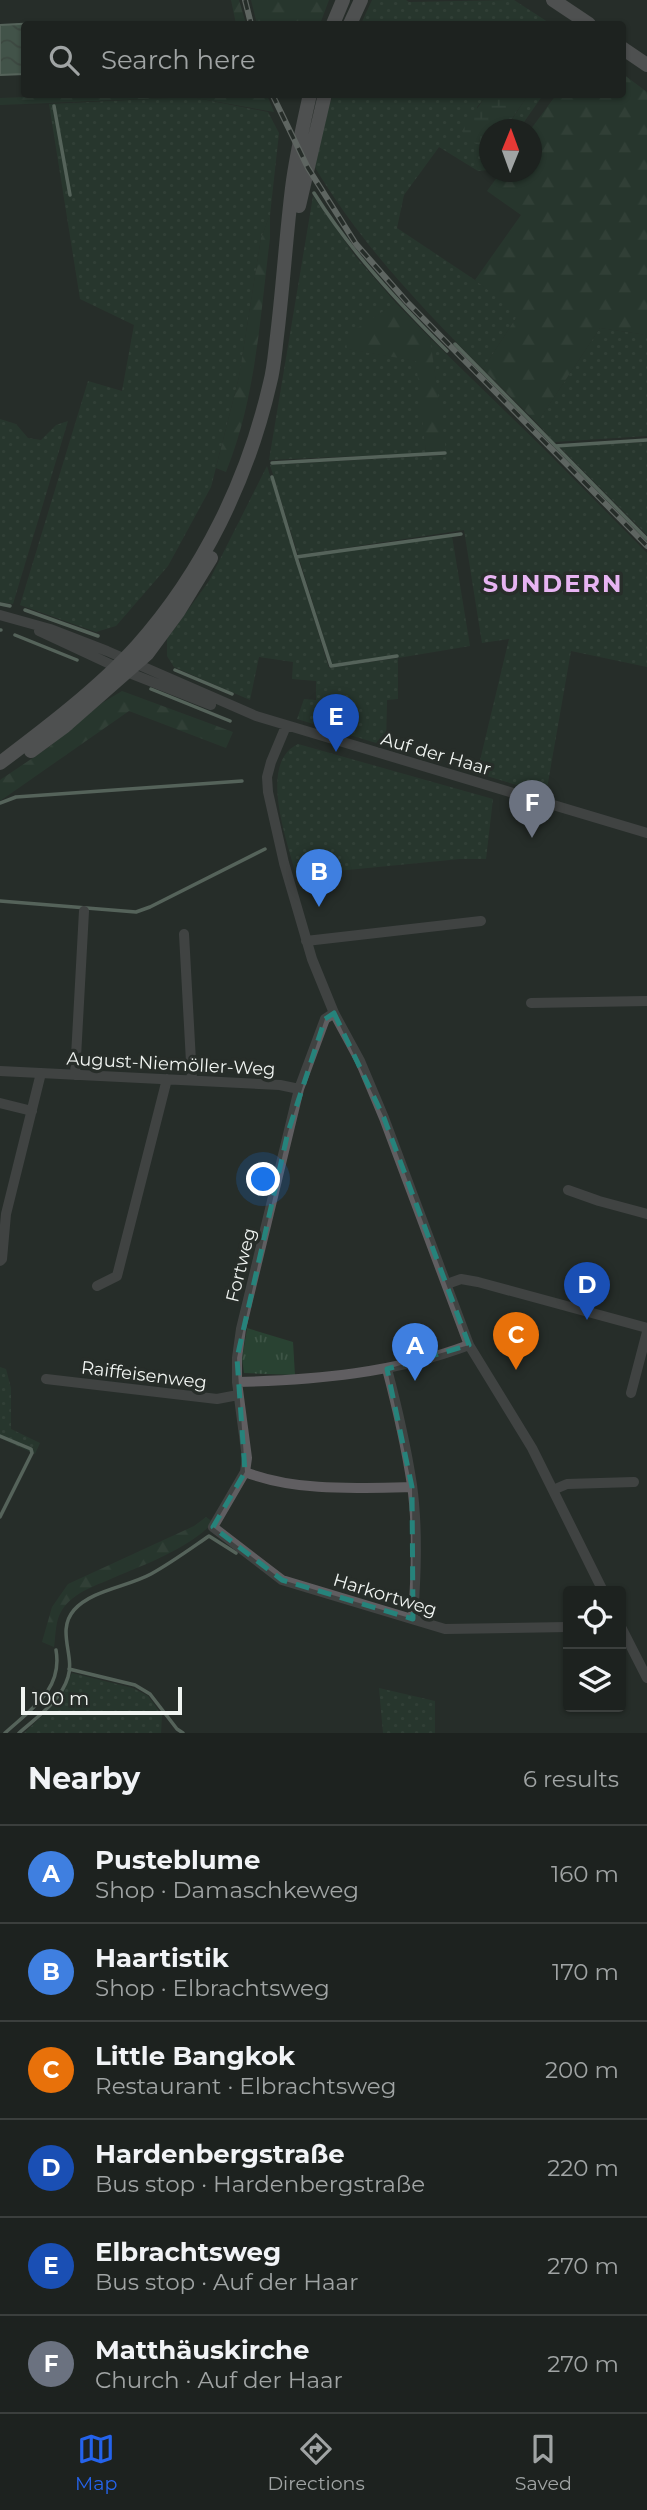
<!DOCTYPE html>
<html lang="en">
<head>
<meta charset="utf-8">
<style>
  :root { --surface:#1d221f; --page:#2a2f2c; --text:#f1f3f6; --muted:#a0a4a4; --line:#3b3f3d; --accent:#2563eb }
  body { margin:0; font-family:Montserrat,sans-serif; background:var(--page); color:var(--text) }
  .controls { position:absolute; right:21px; bottom:21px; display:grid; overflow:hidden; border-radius:7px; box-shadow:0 2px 5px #0004 }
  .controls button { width:63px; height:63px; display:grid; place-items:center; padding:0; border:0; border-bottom:2px solid var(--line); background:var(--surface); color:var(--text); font:35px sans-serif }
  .compass { position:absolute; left:479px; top:119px; width:63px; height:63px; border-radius:50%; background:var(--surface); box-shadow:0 2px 5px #0004; rotate:1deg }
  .scale { position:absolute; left:21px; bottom:18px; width:161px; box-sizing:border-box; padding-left:7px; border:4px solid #f0f4f1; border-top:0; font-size:19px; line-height:24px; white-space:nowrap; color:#f0f4f1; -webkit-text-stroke:5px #272d29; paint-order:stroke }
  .you { position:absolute; left:264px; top:1180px; width:24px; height:24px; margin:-18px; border:5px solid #fff; border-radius:50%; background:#1a73e8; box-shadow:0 0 0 10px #1a73e833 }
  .badge { display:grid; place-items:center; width:46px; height:46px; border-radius:50%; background:var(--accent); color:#fff; font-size:23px; font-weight:700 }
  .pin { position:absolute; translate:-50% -58px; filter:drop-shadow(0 2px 4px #0008) }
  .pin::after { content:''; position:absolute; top:37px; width:24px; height:21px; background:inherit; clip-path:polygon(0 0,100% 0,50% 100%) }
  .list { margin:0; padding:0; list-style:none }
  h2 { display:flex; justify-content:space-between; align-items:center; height:91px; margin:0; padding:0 28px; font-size:30px }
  h2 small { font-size:23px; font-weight:400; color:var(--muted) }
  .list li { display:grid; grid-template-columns:46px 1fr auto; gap:21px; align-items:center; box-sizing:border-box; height:98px; padding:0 28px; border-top:2px solid var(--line) }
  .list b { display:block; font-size:26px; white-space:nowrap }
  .list p { margin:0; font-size:23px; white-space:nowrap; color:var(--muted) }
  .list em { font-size:23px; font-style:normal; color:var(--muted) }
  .icon { flex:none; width:38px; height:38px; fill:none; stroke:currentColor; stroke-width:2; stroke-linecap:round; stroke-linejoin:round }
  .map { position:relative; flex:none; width:647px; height:1733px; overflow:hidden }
  .search { position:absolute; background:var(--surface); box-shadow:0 2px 5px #0004; left:21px; right:21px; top:21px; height:77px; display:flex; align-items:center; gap:18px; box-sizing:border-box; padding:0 24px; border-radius:7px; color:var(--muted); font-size:26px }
  .sheet { height:679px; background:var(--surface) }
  nav { display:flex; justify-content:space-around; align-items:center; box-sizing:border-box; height:98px; border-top:2px solid var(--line); background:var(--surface); font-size:19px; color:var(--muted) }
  nav a { display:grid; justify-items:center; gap:4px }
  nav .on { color:var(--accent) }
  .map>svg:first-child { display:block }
  .grass { fill:url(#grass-dots) }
  .forest { fill:url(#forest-firs) }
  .wetland { fill:url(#wetland-marsh) }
  .park { fill:url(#park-tufts) }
  .water { fill:url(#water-waves); stroke:#8fa496; stroke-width:2 }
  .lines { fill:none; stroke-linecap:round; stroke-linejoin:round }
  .stream { stroke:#8fa496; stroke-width:3.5 }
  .street { stroke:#605e61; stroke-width:10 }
  .secondary { stroke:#7e7a7e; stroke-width:14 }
  .rail-casing { stroke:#a3a8a4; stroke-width:6 }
  .rail { stroke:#272d29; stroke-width:3.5; stroke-dasharray:10; stroke-linecap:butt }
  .marked { fill:none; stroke:#26837b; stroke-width:5; stroke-dasharray:14 9; stroke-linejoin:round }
  .labels { text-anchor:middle; stroke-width:7; stroke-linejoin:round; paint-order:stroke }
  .street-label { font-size:18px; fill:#f0f4f1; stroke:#272d29 }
  .district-label { font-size:24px; font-weight:bold; letter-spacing:2px; fill:#e7b4f2; stroke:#272d29 }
</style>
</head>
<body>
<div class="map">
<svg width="647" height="1733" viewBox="0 0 647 1733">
  <defs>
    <pattern id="grass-dots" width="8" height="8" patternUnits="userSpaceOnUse" patternTransform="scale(1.75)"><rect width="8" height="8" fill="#294232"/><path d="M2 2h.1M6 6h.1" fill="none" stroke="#3e5546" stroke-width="1.8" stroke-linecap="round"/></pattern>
    <pattern id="forest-firs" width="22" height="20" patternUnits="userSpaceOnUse" patternTransform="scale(1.75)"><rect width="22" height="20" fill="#294232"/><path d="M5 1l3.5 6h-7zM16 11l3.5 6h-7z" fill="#3e5546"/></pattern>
    <pattern id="wetland-marsh" width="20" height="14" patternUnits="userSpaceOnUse" patternTransform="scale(1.75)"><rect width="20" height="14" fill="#294232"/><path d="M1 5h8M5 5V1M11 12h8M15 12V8" fill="none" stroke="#3e5546"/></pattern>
    <pattern id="park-tufts" width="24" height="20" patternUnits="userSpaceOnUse" patternTransform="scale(1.75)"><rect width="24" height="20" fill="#294232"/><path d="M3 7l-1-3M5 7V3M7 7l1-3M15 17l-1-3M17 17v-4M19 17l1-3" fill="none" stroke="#3e5546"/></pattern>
    <pattern id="water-waves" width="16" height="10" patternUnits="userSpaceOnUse" patternTransform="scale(1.75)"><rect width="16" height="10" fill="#65826f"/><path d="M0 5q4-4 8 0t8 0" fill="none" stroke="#58685d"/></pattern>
  </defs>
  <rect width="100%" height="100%" fill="#272d29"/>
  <path class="grass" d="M372 0H406L409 2 514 0 551 24H361Z
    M333 95H487L477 107 483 146H489V170L478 171 439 147 404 195 397 228 475 280 514 309 516 318 483 369C419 305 359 242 313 164L321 128Z
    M528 95H543L519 129 505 130Z
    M191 97 268 112 279 133 270 215 261 238 239 377 211 487 168 566 116 626 96 632 20 605 88 381 122 391 134 325 80 299 49 104Z
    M313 196 356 257 396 303 346 336 348 349 417 361 426 453 269 460Z
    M600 328 647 335V436L554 442 537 423Z
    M430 338 545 450 647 553V667L571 651 546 794 477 773 509 639 482 643 464 530 298 555 270 465 446 455Z
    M0 419 16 424 28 438 41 440 56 425 68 421 13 604 0 602Z
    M647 442V535L560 447Z
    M267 466 329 668 398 658V655L332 664 299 558 452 536 470 646 398 658V699L387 700 386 746 297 719 304 699 316 700V681L292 679 293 662 259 657 250 700 174 667 167 656V639L209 581Z
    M298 744 493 799 486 859H460L296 875C288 843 257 763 298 744Z
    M0 1367 6 1369 11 1388V1429L40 1443 35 1454 0 1438Z
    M72 1673 133 1688 148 1696 162 1715 161 1733H24L57 1702Z
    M379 1688 435 1701V1733H383Z"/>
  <path class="forest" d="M231 0H239L246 24H236Z
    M251 0H329L320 24H257Z
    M623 74 647 92V335L600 328 537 423 483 369 516 318 513 309 475 280 521 215 487 191 501 172H532L531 129 556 95 622 94Z
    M84 95H267L274 112 191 97 0 105V98Z
    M270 215V238C260 317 256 398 226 472L216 468 239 377 261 238Z
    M396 303 430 338 446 451 426 453 416 361 347 349 345 336Z
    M122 691 233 732 226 748 129 711 0 801V780L49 747 102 703Z
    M206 1517 213 1522C192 1547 144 1565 113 1578 95 1586 74 1592 62 1610 55 1621 56 1634 54 1647L42 1642 52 1607 68 1584 194 1526Z"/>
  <path class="wetland" d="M487 94 528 95 505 129 490 130 489 146C478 147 468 141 462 131Z"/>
  <path class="park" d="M247 1328 293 1342 295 1375 244 1373 242 1359Z"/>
  <path class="water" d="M57 22 58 24H24V74L0 75V25Z"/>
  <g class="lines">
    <path class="stream" d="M54 106 70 195
      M314 193C351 252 398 302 447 351
      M455 344 647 539
      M555 446 647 440
      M272 463 445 453
      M272 477 296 557 461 534
      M296 557 331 666 397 656
      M0 604 10 606
      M25 610 98 636
      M0 630H1
      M15 635 77 660
      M175 670 232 694
      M151 689 230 721
      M0 803 16 797 242 781
      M0 901 136 912 150 907 265 849
      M0 1436 31 1449 32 1453 0 1517
      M69 1669 135 1685 150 1694 177 1729 183 1733
      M5 1733C31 1709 63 1690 56 1650
      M19 1733C37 1717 61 1701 68 1677 75 1655 56 1631 74 1610 92 1590 127 1587 151 1574 171 1563 190 1549 209 1536L236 1553"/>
    <path class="street" d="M0 615 50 629 107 651 256 716 647 833
      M39 631 127 672 211 705
      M286 726 271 762 267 777 268 792 284 863 312 959 334 1013 360 1061 384 1118 469 1345 532 1448 603 1591
      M184 934 192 1080
      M306 941 481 921
      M531 1003 647 1001
      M334 1013 325 1019 299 1089 241 1329 237 1358V1382L247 1458 245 1472 213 1527 282 1580 445 1629 568 1627
      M0 1071 280 1085 299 1089
      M75 1075 84 911
      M0 1103 32 1111
      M568 1190 599 1201 647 1214
      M0 1261 2 1259 6 1214 41 1073
      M447 1284 461 1279 478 1282 647 1328
      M97 1286 117 1276 167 1079
      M387 1369C397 1407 406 1446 412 1485 418 1529 416 1575 413 1619
      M46 1379 217 1399 238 1395
      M237 1382C316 1380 395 1373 469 1345
      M631 1393 647 1332
      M245 1472C297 1492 357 1488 412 1487
      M553 1490 567 1484 634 1482
      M621 1627 647 1678"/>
    <path class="secondary" d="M553 0 589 24
      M333 24 343 0
      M350 24 361 0
      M622 48 647 65
      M299 206 325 94
      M31 751 65 726 147 654 178 612 211 558
      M0 763C45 729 99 688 137 646 203 572 248 479 270 383 274 368 275 352 277 336 283 287 286 237 292 188 296 156 303 126 310 94"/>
    <defs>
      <path id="rail" d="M245 0 251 24
        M272 94 308 168 356 244 407 302 647 546"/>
    </defs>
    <use href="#rail" class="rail-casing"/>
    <use href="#rail" class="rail"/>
  </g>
  <path d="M0 0H647V1733H0ZM334 1013 384 1118 469 1345 387 1369 412 1487 413 1619 282 1580 213 1527 245 1472 237 1358 288 1132 325 1019Z" fill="#272d29" fill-opacity=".55" fill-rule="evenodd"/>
  <path class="marked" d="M334 1013 384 1118 469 1345 387 1369 412 1487 413 1619 282 1580 213 1527 245 1472 237 1358 288 1132 325 1019Z"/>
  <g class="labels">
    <g class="street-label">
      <text transform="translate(436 754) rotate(16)" y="6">Auf der Haar</text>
      <text transform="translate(171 1064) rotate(3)" y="6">August-Niemöller-Weg</text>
      <text transform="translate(241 1265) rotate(-76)" y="6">Fortweg</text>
      <text transform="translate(144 1375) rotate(7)" y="6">Raiffeisenweg</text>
      <text transform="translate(385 1595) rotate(17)" y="6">Harkortweg</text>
    </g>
    <g class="district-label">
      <text x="553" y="592">SUNDERN</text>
    </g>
  </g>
</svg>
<div class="controls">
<button><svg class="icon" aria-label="locate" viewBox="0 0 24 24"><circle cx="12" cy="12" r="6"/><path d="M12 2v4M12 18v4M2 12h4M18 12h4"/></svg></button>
<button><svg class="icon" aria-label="layers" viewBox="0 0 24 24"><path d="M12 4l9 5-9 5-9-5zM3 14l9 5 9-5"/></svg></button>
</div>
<svg class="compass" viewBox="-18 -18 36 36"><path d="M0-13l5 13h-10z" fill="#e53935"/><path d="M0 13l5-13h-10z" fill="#a0a4a4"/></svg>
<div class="scale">100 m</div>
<div class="you"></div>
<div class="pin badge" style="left:415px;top:1381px;background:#3f7fe0">A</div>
<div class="pin badge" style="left:319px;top:907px;background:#3f7fe0">B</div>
<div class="pin badge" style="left:516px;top:1370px;background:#e8710a">C</div>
<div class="pin badge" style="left:587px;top:1320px;background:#1a4fb4">D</div>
<div class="pin badge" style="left:336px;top:752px;background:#1a4fb4">E</div>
<div class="pin badge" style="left:532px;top:838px;background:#6b7280">F</div>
<div class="search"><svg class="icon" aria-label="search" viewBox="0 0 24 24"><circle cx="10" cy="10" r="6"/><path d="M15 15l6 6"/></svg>Search here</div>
</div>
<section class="sheet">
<h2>Nearby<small>6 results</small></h2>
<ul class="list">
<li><span class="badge" style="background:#3f7fe0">A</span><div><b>Pusteblume</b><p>Shop · Damaschkeweg</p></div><em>160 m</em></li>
<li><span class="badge" style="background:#3f7fe0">B</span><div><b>Haartistik</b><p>Shop · Elbrachtsweg</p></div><em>170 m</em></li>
<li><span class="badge" style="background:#e8710a">C</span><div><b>Little Bangkok</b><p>Restaurant · Elbrachtsweg</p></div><em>200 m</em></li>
<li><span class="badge" style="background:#1a4fb4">D</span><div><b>Hardenbergstraße</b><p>Bus stop · Hardenbergstraße</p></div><em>220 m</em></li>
<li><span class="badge" style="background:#1a4fb4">E</span><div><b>Elbrachtsweg</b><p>Bus stop · Auf der Haar</p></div><em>270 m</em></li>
<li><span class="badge" style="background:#6b7280">F</span><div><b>Matthäuskirche</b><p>Church · Auf der Haar</p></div><em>270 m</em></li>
</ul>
</section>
<nav>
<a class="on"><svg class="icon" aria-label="map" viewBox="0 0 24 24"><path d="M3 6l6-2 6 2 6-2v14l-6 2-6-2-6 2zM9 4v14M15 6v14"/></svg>Map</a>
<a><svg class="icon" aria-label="directions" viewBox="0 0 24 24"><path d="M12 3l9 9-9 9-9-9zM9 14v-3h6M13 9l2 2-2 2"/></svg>Directions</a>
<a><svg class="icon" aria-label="saved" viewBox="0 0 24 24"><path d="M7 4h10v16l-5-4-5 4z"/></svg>Saved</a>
</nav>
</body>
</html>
